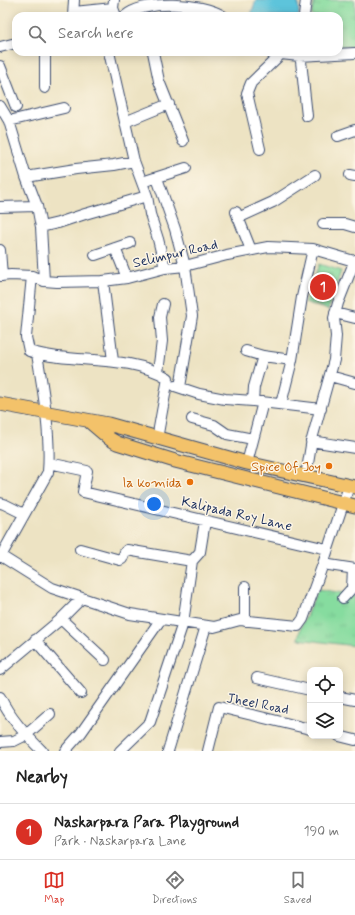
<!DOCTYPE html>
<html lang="en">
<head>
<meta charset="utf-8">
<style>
  :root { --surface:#fff; --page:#f2f2f2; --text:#222; --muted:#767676; --line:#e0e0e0; --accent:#d93025 }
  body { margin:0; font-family:Mynerve,sans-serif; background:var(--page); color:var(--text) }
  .controls { position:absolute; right:12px; bottom:12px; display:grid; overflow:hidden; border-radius:8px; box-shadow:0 2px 10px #0003 }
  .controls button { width:36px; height:36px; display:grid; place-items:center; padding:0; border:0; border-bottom:1px solid var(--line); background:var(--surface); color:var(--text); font:20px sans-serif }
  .you { position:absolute; left:154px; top:504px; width:14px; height:14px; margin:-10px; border:3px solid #fff; border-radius:50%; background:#1a73e8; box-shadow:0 0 0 6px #1a73e833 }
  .badge { display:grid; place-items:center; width:26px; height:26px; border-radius:50%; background:var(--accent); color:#fff; font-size:13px; font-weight:700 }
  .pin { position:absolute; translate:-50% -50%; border:2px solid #fff; box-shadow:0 1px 4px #0006 }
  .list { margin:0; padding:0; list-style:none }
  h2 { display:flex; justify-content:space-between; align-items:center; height:52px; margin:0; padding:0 16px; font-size:17px }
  h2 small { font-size:13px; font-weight:400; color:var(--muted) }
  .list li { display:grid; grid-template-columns:26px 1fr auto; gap:12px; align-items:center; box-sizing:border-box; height:56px; padding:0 16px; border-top:1px solid var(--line) }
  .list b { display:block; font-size:15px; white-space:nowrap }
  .list p { margin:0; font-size:13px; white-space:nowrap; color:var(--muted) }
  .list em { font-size:13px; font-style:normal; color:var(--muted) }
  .icon { flex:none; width:22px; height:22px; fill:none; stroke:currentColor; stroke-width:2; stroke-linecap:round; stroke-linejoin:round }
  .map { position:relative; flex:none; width:355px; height:751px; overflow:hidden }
  .search { position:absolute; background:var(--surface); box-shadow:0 2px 10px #0003; left:12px; right:12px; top:12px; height:44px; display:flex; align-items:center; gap:10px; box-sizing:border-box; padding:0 14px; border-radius:12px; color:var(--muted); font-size:15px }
  .sheet { height:108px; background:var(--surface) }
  nav { display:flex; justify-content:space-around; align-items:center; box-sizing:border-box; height:56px; border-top:1px solid var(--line); background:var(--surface); font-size:11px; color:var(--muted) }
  nav a { display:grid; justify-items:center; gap:2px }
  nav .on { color:var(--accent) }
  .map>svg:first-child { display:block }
  .park { fill:url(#park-tufts); stroke:#50867e }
  .water { fill:#5dc4db; stroke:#3c7a9c }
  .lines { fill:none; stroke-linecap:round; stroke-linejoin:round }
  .minor-casing { stroke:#3a4a6d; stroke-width:12 }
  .major-casing { stroke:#3a4a6d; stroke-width:15 }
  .minor { stroke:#fff; stroke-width:10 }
  .major { stroke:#f3c26a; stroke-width:13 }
  .food-dot { fill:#e8710a; stroke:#fcf5e5; stroke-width:1.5 }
  .labels { text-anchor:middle; stroke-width:3; stroke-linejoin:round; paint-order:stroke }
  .street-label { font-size:14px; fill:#1b2f5e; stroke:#fcf5e5 }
  .food-label { font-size:14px; fill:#c56008; stroke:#fcf5e5; text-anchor:end }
</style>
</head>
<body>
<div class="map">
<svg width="355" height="751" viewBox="0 0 355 751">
  <defs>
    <pattern id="park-tufts" width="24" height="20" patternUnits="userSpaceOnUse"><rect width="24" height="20" fill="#86dc9f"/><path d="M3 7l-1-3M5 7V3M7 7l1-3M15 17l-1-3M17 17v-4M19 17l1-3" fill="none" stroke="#73bd8b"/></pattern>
  </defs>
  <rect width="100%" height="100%" fill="#fcf5e5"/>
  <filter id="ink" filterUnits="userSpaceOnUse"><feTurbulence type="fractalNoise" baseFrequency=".025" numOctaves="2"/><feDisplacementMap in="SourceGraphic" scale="8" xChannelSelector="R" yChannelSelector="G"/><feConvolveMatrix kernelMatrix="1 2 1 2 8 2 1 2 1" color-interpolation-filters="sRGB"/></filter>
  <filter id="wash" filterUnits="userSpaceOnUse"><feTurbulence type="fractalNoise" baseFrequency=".012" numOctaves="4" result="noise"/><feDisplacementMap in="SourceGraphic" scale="16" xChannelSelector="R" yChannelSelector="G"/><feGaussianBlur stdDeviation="0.9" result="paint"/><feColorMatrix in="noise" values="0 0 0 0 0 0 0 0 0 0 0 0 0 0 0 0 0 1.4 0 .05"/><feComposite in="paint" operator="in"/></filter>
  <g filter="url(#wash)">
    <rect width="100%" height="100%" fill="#ede3c3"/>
    <path class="park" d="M315 0H355V47L339 46V16H311Z
      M319 264 341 271 328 310 305 302Z
      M318 590 355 596V646L298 639 301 627Z"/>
    <path class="water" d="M256 0H298L299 16H252V11Z"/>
  </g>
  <g filter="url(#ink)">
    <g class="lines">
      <defs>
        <path id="minor" d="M114 0 113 8 116 16
          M74 12 113 8
          M73 16 74 0
          M125 16C144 0 201 2 223 16
          M304 16 306 0
          M0 47 16 43
          M45 52V88
          M109 52 134 161 147 196 150 214 158 239 165 268
          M153 52 159 81 183 141
          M278 52 281 54 299 56 355 53
          M300 52 307 116
          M0 66 16 107
          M0 106 9 121 26 177 37 206 41 227 44 281
          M9 121 64 108
          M125 122 169 104
          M338 136 355 130
          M260 149 247 93 251 83 281 54
          M350 175 355 176
          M26 177 76 169 114 165 134 161
          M157 178 175 229 185 266 192 316 180 387
          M142 182 186 168
          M0 207 37 206
          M236 212 251 250
          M238 218 273 202 315 175
          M323 224H345L355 227
          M41 227 58 223 85 214 147 196
          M115 248 127 278
          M0 250 2 276
          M95 255 130 243
          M0 276 11 275 32 276 44 281 57 282 103 281 127 278 165 268 185 266 227 255 268 247 313 249 354 261
          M32 276 26 337 29 351C74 365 126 353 168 378L157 439
          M103 281 113 361
          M335 313 355 318
          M246 351 263 356 292 360
          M158 372 162 341 160 317 163 304
          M330 376 355 383
          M175 386 199 394 225 399 253 401 321 409
          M253 401 254 387 263 356
          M281 404 292 360 302 297 313 249
          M192 419 214 425 227 434 253 439
          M311 441 355 448
          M49 463 87 471 83 492 327 549
          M247 463 263 402
          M306 476 312 439 334 360 336 336 334 318 338 303 355 260
          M0 503 4 504 24 514
          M80 549 120 560 122 559 125 552 127 550 192 561
          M0 555 1 556 48 472C51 435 43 390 37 354
          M0 557 1 556 52 588 130 614 214 627 240 620 298 626 303 619 323 564 349 486
          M323 564 355 569
          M343 598 352 588 353 569
          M61 619 105 660
          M245 621V587
          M35 640 81 693
          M0 670 61 619 82 598
          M257 678 310 690
          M0 697C10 718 25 734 42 751
          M340 697 355 700
          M339 736 355 740
          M0 742 14 741 26 735 50 714
          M65 751 81 733 161 619
          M120 751 150 722 183 623 192 561 200 552 205 521
          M168 751 206 626
          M208 751 219 707 310 729"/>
        <path id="major" d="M0 404 108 424 247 463 355 487
          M90 422 110 439 117 443 175 461 355 506"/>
      </defs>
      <use href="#minor" class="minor-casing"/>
      <use href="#major" class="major-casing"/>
      <use href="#minor" class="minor"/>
      <use href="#major" class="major"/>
    </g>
  </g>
  <g class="food-dot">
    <circle cx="329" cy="466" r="4"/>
    <circle cx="190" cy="482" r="4"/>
  </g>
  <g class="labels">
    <g class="street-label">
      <text transform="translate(175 253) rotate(-13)" y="5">Selimpur Road</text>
      <text transform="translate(237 513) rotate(13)" y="5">Kalipada Roy Lane</text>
      <text transform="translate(258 703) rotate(11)" y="5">Jheel Road</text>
    </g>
    <g class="food-label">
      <text x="321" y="471">Spice Of Joy</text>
      <text x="182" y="487">la komida</text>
    </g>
  </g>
</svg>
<div class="controls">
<button><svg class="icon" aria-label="locate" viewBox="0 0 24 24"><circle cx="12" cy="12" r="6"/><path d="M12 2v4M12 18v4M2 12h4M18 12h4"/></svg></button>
<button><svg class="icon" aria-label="layers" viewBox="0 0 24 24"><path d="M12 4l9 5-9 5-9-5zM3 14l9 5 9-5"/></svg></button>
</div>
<div class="you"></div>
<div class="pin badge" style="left:323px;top:287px">1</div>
<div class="search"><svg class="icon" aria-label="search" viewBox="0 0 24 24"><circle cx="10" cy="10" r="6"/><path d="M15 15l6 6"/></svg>Search here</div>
</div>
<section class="sheet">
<h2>Nearby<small></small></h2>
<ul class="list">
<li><span class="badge">1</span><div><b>Naskarpara Para Playground</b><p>Park · Naskarpara Lane</p></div><em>190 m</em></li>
</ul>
</section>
<nav>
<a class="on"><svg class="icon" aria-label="map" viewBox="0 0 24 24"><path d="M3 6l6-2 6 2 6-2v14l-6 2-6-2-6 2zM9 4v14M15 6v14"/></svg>Map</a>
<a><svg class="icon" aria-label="directions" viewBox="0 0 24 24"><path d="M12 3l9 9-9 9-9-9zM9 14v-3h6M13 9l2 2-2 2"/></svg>Directions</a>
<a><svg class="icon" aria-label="saved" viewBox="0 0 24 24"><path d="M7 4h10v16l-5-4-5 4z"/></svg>Saved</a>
</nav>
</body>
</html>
